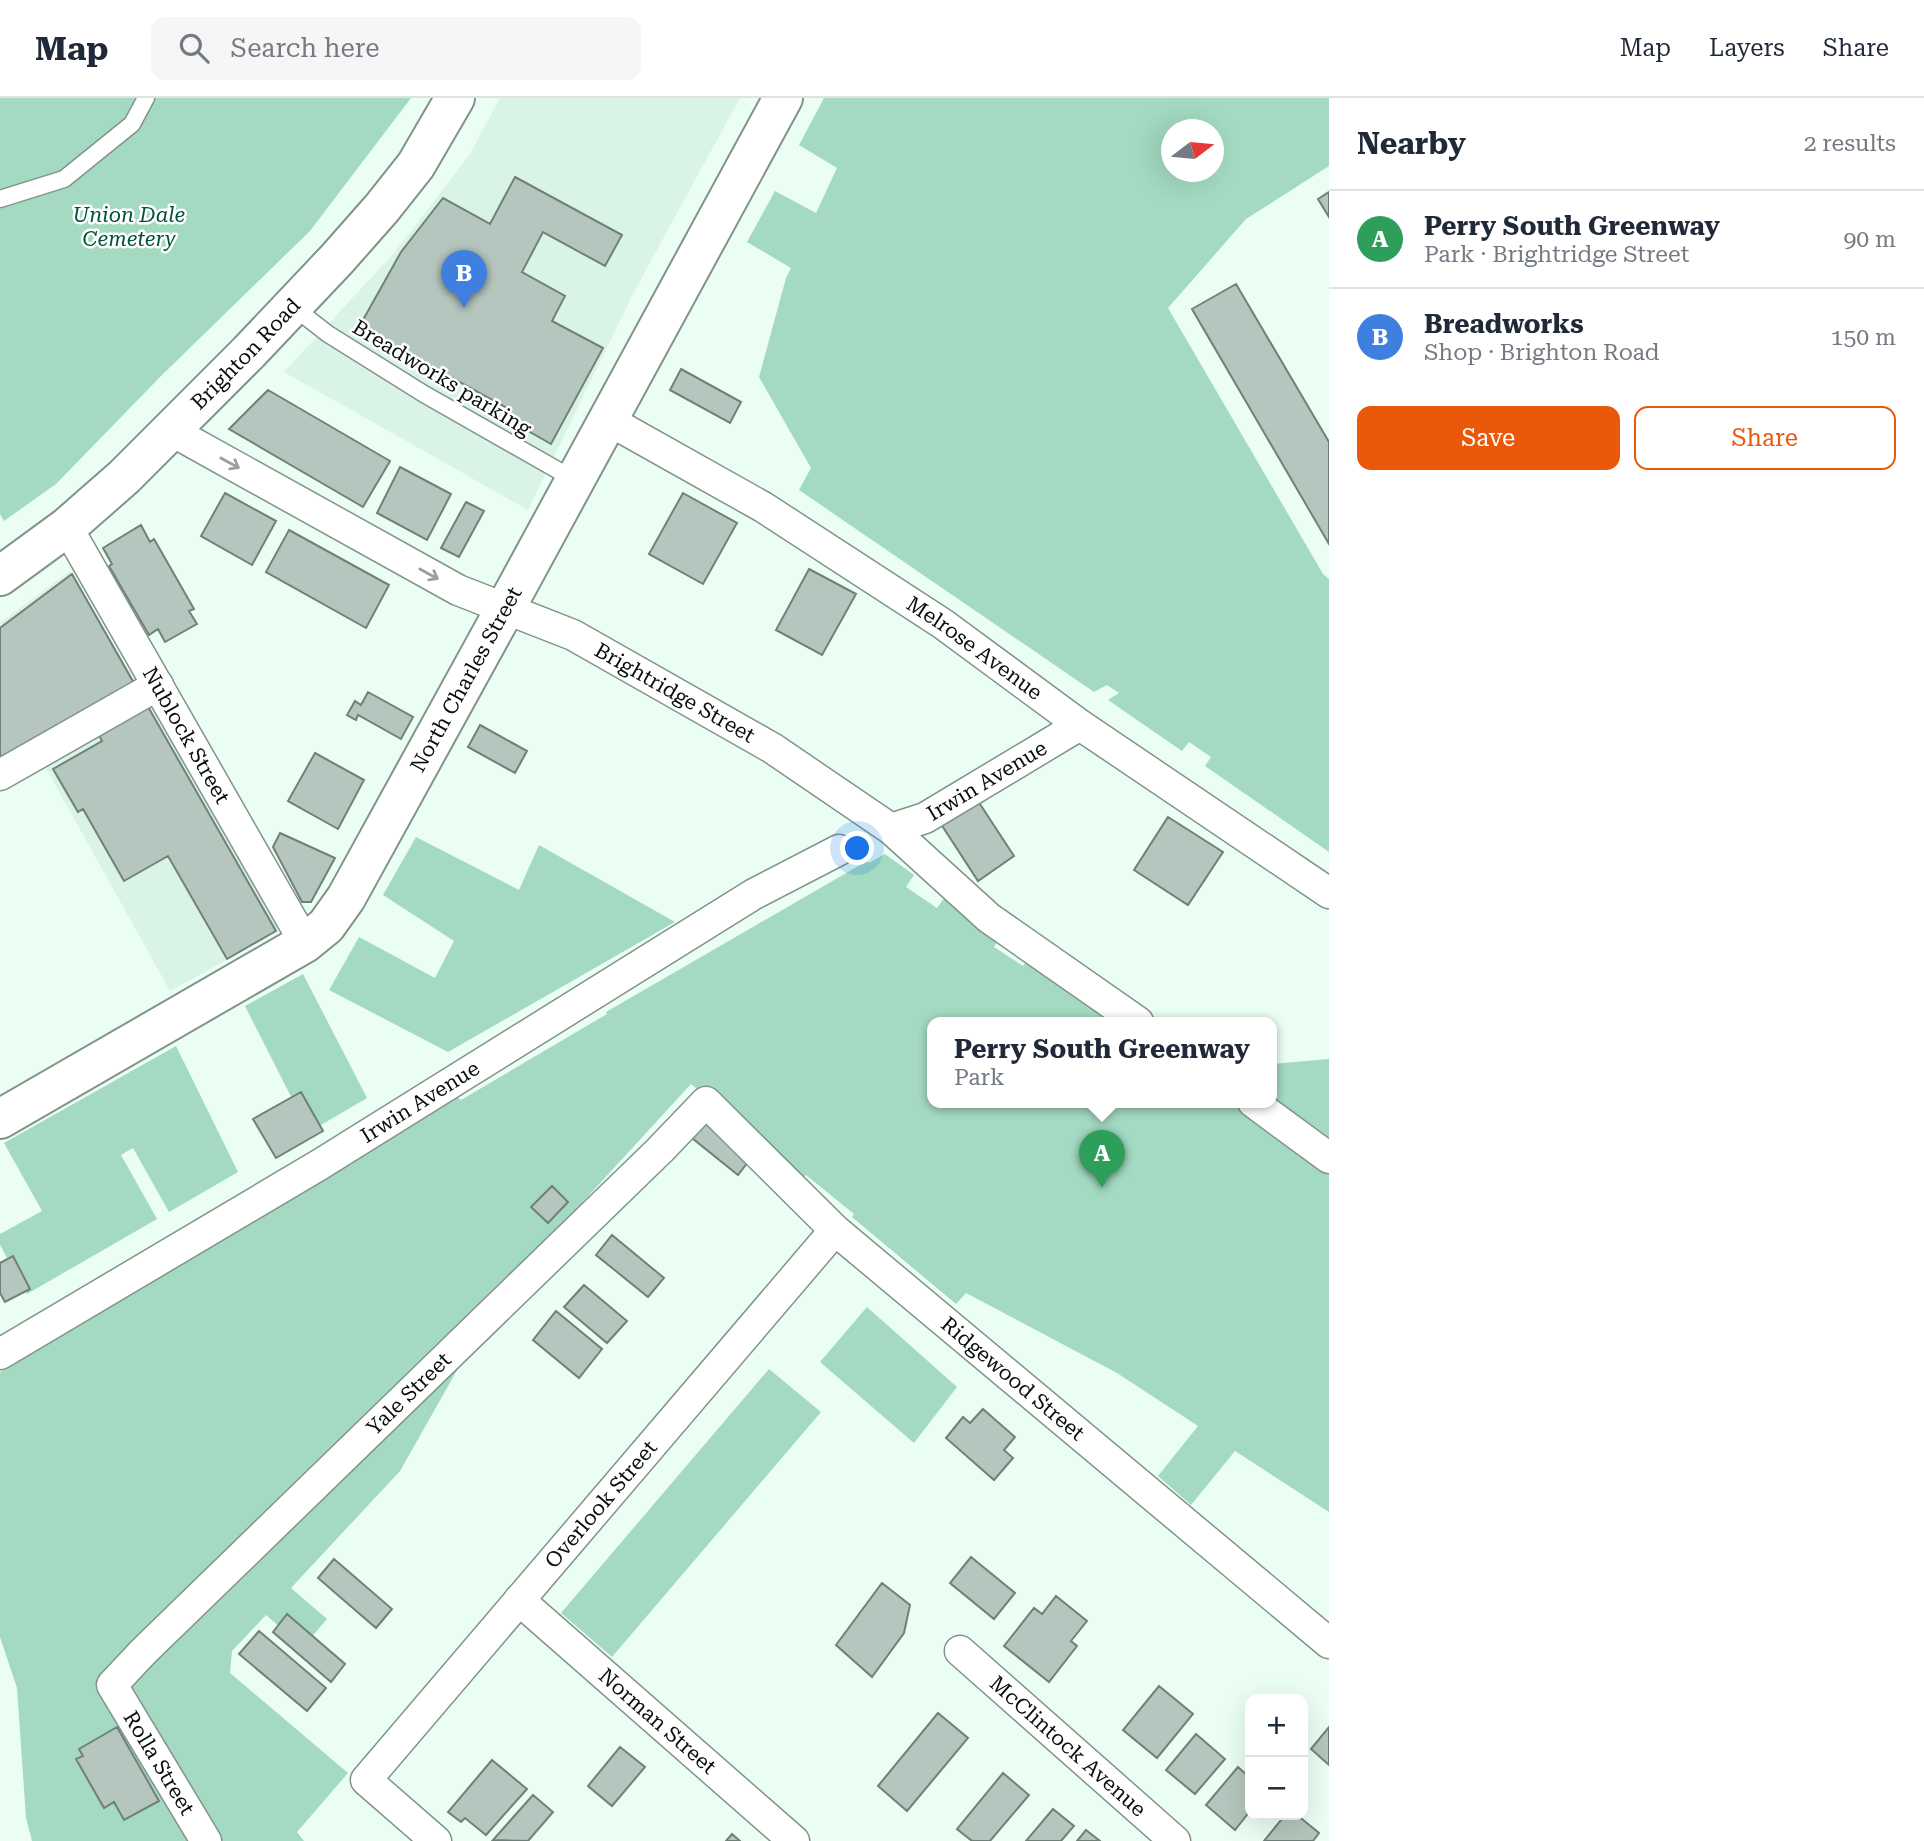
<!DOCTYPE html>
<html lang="en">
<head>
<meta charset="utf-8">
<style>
  :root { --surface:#fff; --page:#f6f6f7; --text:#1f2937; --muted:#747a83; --line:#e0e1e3; --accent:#ea580c }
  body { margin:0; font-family:"Roboto Serif",serif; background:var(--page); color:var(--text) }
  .controls { position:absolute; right:21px; bottom:21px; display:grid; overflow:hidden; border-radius:14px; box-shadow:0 7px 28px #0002 }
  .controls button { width:63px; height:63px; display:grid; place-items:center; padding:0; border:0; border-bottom:2px solid var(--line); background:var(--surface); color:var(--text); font:35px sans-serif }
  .compass { position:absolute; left:1161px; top:21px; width:63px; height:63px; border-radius:50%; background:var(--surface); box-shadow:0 7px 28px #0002; rotate:74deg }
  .you { position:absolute; left:858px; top:751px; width:24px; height:24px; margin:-18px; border:5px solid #fff; border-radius:50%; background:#1a73e8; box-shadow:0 0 0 10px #1a73e833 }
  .badge { display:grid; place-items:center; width:46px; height:46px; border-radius:50%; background:var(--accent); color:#fff; font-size:23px; font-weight:700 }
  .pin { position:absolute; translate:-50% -58px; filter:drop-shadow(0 2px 4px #0008) }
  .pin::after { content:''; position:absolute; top:37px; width:24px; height:21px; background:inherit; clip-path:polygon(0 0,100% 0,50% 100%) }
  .popup { position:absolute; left:927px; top:919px; width:350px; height:91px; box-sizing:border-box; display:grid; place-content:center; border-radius:14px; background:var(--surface); filter:drop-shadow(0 2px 5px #0005); font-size:23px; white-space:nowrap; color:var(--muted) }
  .popup b { font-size:26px; color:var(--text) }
  .popup::after { content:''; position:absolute; left:50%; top:100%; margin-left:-14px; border:14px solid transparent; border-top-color:var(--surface) }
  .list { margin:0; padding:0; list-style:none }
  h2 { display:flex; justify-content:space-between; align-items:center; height:91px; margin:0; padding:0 28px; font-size:30px }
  h2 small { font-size:23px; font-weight:400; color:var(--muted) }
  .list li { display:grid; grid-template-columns:46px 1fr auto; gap:21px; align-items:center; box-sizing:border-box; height:98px; padding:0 28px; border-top:2px solid var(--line) }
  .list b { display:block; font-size:26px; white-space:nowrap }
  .list p { margin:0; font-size:23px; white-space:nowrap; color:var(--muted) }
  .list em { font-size:23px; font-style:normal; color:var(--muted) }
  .actions { display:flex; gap:14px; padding:21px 28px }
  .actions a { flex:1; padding:16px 0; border:2px solid var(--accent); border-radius:14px; text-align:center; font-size:24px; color:var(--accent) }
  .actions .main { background:var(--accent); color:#fff }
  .icon { flex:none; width:38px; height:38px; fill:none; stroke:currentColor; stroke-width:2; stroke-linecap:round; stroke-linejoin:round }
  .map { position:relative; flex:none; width:1329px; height:1743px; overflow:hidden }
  header { display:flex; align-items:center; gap:42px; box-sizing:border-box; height:98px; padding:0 35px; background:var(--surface); border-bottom:2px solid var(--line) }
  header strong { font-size:33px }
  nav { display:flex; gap:38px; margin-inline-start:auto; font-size:24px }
  .search { width:490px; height:63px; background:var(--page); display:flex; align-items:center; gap:18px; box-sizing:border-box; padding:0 24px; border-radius:14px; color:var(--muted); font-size:26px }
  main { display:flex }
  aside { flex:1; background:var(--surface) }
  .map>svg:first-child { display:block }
  .built { fill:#d9f4e7 }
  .green { fill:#a3dac1; fill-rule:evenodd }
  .building { fill:#b4c6bd; stroke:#708179; stroke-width:2 }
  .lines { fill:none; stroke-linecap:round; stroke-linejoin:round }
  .service-casing { stroke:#82938a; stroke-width:19 }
  .minor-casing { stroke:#82938a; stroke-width:33 }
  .tertiary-casing { stroke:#82938a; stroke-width:42 }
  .service { stroke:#fff; stroke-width:16 }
  .minor { stroke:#fff; stroke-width:30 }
  .tertiary { stroke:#fff; stroke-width:38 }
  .oneway { stroke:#9c9f9d }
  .labels { text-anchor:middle; stroke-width:5; stroke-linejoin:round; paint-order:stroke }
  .park-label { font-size:21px; font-style:italic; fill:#005239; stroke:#fff }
  .street-label { font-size:21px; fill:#080e0b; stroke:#fff }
</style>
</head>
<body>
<header>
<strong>Map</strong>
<div class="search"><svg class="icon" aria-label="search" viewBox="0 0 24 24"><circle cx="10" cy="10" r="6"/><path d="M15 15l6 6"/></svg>Search here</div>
<nav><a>Map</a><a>Layers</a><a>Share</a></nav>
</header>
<main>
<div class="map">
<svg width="1329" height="1743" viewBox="0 0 1329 1743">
  <rect width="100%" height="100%" fill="#ebfef4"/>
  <path class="built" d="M500 0H740L635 192 528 412 284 274 394 155 470 56Z
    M70 473 281 829 223 864 170 893 38 656 0 677V525Z"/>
  <path class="green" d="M0 0H411L310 133 162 277 56 386 4 423 0 416Z
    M824 0H1329V68L1246 121 1168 210 1323 476 1329 481V754L1205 668 1211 659 1189 644 1182 653 1108 602 1119 595 1107 587 1094 594 799 392 811 370 759 279 786 180 791 170 747 144 775 93 816 115 837 70 799 47ZM1171 32H1213V74H1171Z
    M416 739 519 792 539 747 675 824 448 954 329 892 359 839 435 880 454 843 383 797Z
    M885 756 914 777 906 789 937 810 945 799 1000 839 994 849 1023 868 1029 860 1117 924H932V1004H1272V966L1329 961V1414L1235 1353 1191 1407 1158 1378 1198 1328 1117 1275 966 1195 956 1206 852 1119 854 1116 806 1077 803 1079 691 986 503 1191 400 1373 291 1490 327 1521 303 1549 266 1517 232 1553 230 1575 348 1675 297 1734 304 1743H32L26 1720 17 1590 0 1539V1274L87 1223 83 1215 181 1158 185 1165 213 1148 210 1141 458 999 461 1002 607 916 606 914 867 763 869 765Z
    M303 876 367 1000 309 1034 245 908Z
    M176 948 238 1074 169 1114 133 1050 121 1057 157 1121 27 1196 0 1147V1136L42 1113 4 1045Z
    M867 1209 957 1289 914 1345 820 1264Z
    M769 1271 821 1314 612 1559 561 1515Z"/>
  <path class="building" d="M515 79 622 137 605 168 543 134 522 174 565 198 552 223 603 250 551 346 505 320 509 311 359 229 401 154 443 100 490 126Z
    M1329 94V119L1318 101Z
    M1236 186 1329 344V446L1192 211Z
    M681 271 741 304 730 325 670 292Z
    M268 292 390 363 363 409 229 331Z
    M400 369 451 396 427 442 377 415Z
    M225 395 276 423 252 467 201 438Z
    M683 395 737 425 703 486 649 456Z
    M466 404 484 413 459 459 441 450Z
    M141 427 150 444 154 441 194 511 189 513 197 526 165 544 158 531 149 537 109 468 112 466 103 450Z
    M289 432 389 487 366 530 266 474Z
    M809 471 856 496 822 557 776 532Z
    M72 476 135 587 0 665V530Z
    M368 594 413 619 401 641 358 617 356 622 347 617 355 603 361 607Z
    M147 607 276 833 227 861 168 758 124 783 83 711 78 714 53 671 102 643 98 635Z
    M480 627 527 653 515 675 468 649Z
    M315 655 364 682 338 731 288 703Z
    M976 700 1014 758 978 783 939 723Z
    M1168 719 1223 754 1188 807 1134 772Z
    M280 735 335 760 311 804H302L273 749Z
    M301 994 323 1033 276 1060 253 1021Z
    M706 1023 751 1060 738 1077 692 1040Z
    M552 1088 568 1104 548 1125 531 1109Z
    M612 1137 664 1180 648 1199 596 1157Z
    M13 1158 30 1191 5 1204 0 1195V1165Z
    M584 1187 627 1223 607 1245 564 1209Z
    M556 1213 602 1251 579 1280 533 1242Z
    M983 1311 1015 1339 1004 1352 1013 1360 994 1382 946 1340 963 1319 970 1325Z
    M971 1459 1015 1495 994 1521 950 1485Z
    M334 1461 392 1511 376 1530 318 1480Z
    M882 1485 910 1507 904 1535 872 1579 836 1547Z
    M1056 1498 1087 1523 1071 1543 1077 1548 1049 1584 1004 1548 1034 1510 1042 1516Z
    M287 1516 345 1566 331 1584 273 1534Z
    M259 1533 326 1590 307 1613 239 1556Z
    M1159 1588 1193 1616 1157 1660 1123 1632Z
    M938 1615 968 1640 907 1713 878 1688Z
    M117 1629 159 1703 124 1722 114 1704 104 1710 76 1661 83 1658 79 1651Z
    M1329 1629V1667L1311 1651Z
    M1196 1636 1225 1661 1195 1696 1166 1672Z
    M620 1649 645 1669 612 1708 588 1688Z
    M492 1662 527 1691 486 1737 465 1720 461 1724 448 1714Z
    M1238 1669 1250 1680V1713L1235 1732 1206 1707Z
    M1003 1675 1029 1697 990 1743H972L957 1731Z
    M533 1697 553 1714 528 1743 493 1742Z
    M1053 1711 1074 1728 1061 1743H1026Z
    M1285 1717H1297L1319 1735 1313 1743H1264Z
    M1086 1732 1100 1743H1077Z
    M732 1736 740 1743H726Z"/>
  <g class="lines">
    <defs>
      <path id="service" d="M0 101 64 81 132 26 146 0
        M292 208 328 236 424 296 575 382"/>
      <g id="minor">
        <path id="s1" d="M608 322 763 409 943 526 1080 627 1329 795"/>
        <path id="s2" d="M170 332 458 492 573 537 772 650 891 731 989 820 1138 924"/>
        <path id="s3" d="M67 429 305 845"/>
        <path d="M0 677 158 587"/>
        <path id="s4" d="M891 731 925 720 1080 627"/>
        <path d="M1253 1004 1329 1060"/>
        <path id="s5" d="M0 1256 319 1067 754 796 839 752"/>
        <path id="s6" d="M519 1502 794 1743"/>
        <path id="s7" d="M960 1553 1175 1743"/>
        <path id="s8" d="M206 1743 112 1587 143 1554 660 1052 706 1004 835 1132 1329 1545"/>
        <path id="s9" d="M436 1743 366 1682 835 1132"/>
      </g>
      <g id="tertiary">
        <path id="s10" d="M0 478 67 429 124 379 249 254 337 161 382 110 416 67 455 0"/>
        <path id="s11" d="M0 1021 305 845 326 828 346 800 505 511 783 0"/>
      </g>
    </defs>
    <use href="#service" class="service-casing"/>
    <use href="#minor" class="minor-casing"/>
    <use href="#tertiary" class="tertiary-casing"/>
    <use href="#service" class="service"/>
    <use href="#minor" class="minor"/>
    <use href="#tertiary" class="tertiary"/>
  </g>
  <defs><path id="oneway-shaft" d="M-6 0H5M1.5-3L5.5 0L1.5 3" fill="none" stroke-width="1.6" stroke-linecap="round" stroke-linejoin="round" transform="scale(1.75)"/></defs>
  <g class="oneway">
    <use href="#oneway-shaft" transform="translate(230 365) rotate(29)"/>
    <use href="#oneway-shaft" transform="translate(429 476) rotate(29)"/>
  </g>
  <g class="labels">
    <g class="park-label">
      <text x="129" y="124">Union Dale<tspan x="129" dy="24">Cemetery</tspan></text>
    </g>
    <g class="street-label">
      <text dy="7" stroke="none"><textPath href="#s10" startOffset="332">Brighton Road</textPath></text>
      <text transform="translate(442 280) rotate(31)" y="7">Breadworks parking</text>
      <text dy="7" stroke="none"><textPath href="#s1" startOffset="432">Melrose Avenue</textPath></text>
      <text dy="7" stroke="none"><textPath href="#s11" startOffset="663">North Charles Street</textPath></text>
      <text dy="7" stroke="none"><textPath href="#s2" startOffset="570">Brightridge Street</textPath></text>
      <text dy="7" stroke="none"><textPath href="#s3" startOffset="240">Nublock Street</textPath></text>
      <text dy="7" stroke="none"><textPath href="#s4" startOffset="108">Irwin Avenue</textPath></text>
      <text dy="7" stroke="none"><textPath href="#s5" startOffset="490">Irwin Avenue</textPath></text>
      <text dy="7" stroke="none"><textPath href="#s8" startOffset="1428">Ridgewood Street</textPath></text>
      <text dy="7" stroke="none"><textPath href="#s8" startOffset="598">Yale Street</textPath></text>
      <text dy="7" stroke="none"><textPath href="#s9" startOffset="455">Overlook Street</textPath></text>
      <text dy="7" stroke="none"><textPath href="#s6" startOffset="184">Norman Street</textPath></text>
      <text dy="7" stroke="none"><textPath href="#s7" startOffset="144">McClintock Avenue</textPath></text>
      <text transform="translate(159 1665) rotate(59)" y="7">Rolla Street</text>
    </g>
  </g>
</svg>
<div class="controls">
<button>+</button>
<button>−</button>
</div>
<svg class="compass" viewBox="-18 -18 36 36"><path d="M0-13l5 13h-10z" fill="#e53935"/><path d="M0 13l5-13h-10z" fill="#747a83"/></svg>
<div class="you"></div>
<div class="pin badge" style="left:1102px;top:1090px;background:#2e9e5b">A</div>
<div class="popup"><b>Perry South Greenway</b>Park</div>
<div class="pin badge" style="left:464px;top:210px;background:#3f7fe0">B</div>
</div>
<aside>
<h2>Nearby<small>2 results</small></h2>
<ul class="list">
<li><span class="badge" style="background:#2e9e5b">A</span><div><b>Perry South Greenway</b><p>Park · Brightridge Street</p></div><em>90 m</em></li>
<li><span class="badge" style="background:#3f7fe0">B</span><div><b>Breadworks</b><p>Shop · Brighton Road</p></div><em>150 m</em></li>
</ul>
<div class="actions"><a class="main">Save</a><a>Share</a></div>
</aside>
</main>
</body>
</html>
